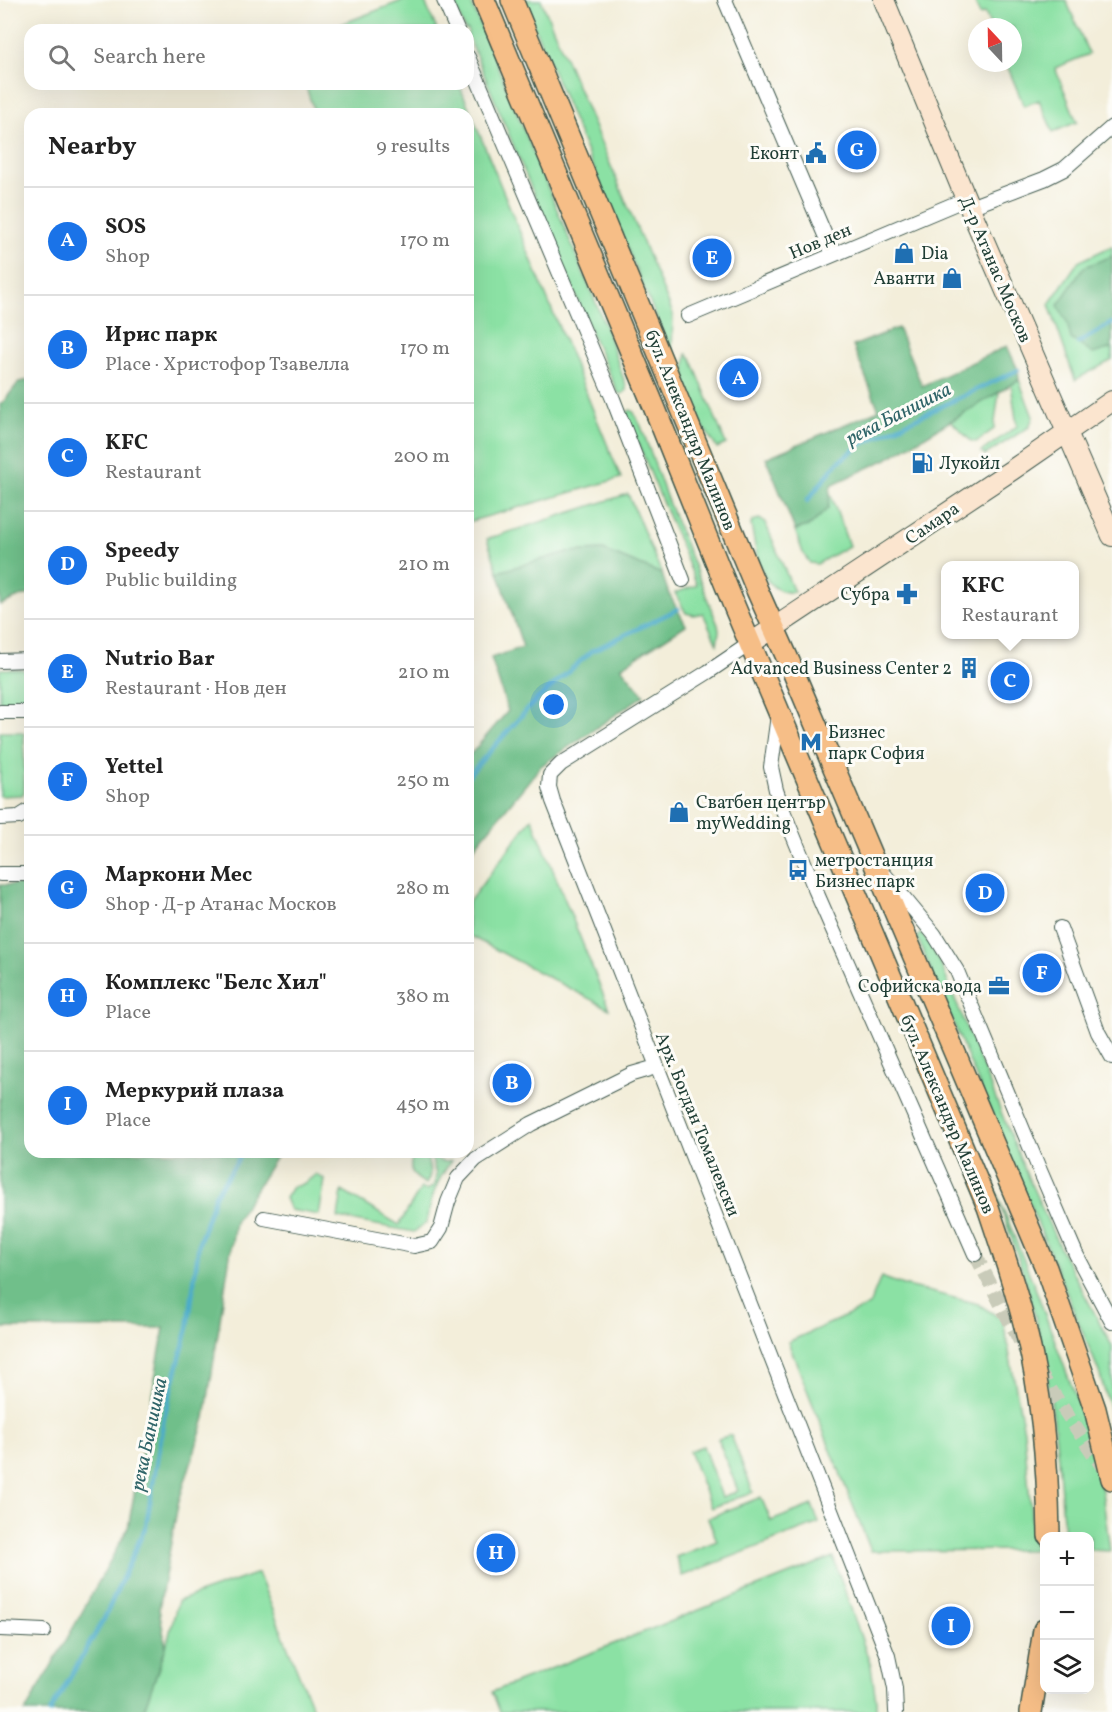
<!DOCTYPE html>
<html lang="en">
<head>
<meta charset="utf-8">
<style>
  :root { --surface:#fff; --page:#f6f6f6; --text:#222; --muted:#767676; --line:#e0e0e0; --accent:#1a73e8 }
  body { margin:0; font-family:Vollkorn,serif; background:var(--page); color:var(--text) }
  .controls { position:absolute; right:18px; bottom:18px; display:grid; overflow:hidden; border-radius:12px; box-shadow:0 6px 24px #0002 }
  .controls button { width:54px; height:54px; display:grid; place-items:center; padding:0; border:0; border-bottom:2px solid var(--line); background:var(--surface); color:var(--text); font:30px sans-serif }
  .compass { position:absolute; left:968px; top:18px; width:54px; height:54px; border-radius:50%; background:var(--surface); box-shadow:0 6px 24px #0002; rotate:338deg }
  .you { position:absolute; left:554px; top:705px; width:21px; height:21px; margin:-15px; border:4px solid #fff; border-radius:50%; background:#1a73e8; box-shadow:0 0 0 9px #1a73e833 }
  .badge { display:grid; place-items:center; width:39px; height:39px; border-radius:50%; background:var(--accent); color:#fff; font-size:20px; font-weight:700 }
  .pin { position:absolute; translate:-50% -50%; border:3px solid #fff; box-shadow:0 2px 6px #0006 }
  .popup { position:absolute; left:941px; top:561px; width:138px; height:78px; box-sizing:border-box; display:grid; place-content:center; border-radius:12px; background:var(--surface); filter:drop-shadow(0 2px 4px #0005); font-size:20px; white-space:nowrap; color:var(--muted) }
  .popup b { font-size:22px; color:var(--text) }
  .popup::after { content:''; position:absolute; left:50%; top:100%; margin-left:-12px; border:12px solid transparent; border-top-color:var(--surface) }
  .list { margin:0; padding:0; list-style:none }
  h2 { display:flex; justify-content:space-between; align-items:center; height:78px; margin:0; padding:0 24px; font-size:26px }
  h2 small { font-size:20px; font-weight:400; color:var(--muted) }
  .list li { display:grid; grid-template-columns:39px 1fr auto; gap:18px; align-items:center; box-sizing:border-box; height:108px; padding:0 24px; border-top:2px solid var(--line) }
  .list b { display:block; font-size:22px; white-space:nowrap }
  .list p { margin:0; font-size:20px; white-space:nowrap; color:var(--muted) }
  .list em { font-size:20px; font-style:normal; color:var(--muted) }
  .icon { flex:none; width:33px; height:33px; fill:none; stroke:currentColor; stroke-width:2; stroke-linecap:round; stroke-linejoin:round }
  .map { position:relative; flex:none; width:1112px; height:1712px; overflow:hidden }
  .search { position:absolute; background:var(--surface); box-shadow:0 6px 24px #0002; left:24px; top:24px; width:450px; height:66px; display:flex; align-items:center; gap:15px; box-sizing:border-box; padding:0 21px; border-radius:18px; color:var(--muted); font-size:22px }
  .panel { position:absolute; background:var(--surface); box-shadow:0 6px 24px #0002; left:24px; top:108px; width:450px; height:1050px; border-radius:18px }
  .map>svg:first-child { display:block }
  .green { fill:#8be1a4; stroke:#558f6c; stroke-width:1.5 }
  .forest { fill:#70bf8a; stroke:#487e5f; stroke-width:1.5 }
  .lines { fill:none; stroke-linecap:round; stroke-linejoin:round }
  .stream { stroke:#4cacca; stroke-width:4.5 }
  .street-tunnel { stroke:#c9cbb9; stroke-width:14; stroke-dasharray:14 7; stroke-linecap:butt }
  .street-casing { stroke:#3f584d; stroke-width:16 }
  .secondary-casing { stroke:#3f584d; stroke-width:22 }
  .primary-casing { stroke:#3f584d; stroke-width:24 }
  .street { stroke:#fff; stroke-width:14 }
  .secondary { stroke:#fbe5cf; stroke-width:20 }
  .primary { stroke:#f6be87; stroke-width:21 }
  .labels { text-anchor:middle; stroke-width:6; stroke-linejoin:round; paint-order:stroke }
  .poi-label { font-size:18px; fill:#1f3d34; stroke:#fdfcf7; text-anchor:end }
  .street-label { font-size:18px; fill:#1f3d34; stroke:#fdfcf7 }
  .water-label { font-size:20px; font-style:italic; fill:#2f6468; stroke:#fdfcf7 }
</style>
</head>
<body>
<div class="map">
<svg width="1112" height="1712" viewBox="0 0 1112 1712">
  <rect width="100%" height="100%" fill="#fdfcf7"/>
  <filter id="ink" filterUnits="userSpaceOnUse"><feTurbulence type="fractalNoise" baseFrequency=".0167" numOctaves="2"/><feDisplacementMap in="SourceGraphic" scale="12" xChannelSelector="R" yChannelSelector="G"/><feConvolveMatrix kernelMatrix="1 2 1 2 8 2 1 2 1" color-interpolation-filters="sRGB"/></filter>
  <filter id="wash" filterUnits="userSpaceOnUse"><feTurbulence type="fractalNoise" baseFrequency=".008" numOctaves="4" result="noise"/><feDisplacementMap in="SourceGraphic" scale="24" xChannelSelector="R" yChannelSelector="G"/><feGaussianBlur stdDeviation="1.35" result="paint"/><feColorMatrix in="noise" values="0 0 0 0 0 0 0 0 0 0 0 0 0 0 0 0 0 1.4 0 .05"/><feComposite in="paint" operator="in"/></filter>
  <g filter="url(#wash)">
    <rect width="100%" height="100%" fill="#f3eeda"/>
    <path class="green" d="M404 0H424L437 30H326Z
      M453 0H470L605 325 626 386V391L622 394 618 393 596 344 468 36V30H465Z
      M523 0H541L673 314 672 355Z
      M974 0H1066L1089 54 1055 68 1077 122 1053 132 1039 100 1024 106 1006 63H1013V27H991L985 13 980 15Z
      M305 84H459L621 478 468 522V114H315Z
      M1112 246V360L1075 380 1049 304 1078 262Z
      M687 354 691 358 726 444 717 448C698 420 679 390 687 354Z
      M1019 380 1033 417 1029 427 985 455 981 452 1017 426 1011 384Z
      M999 392 994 429 976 442 971 441 951 421Z
      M630 410 633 411 641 426 667 499 718 625 719 631 717 644 703 613 694 615 686 613 675 593 697 585 626 414Z
      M830 493 849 546 817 564 810 563 803 553 795 530 811 525 828 508Z
      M628 494 662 574 603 550 568 552 498 572 487 539Z
      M759 519 765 522 794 592C759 595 756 550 751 524L753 521Z
      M0 669H21L30 673V701L0 702Z
      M0 732H20L24 734V792L22 795 0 796Z
      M532 818 609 1009 468 935V903Z
      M921 933 929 943 941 965 1026 1173 1060 1248 1112 1346V1416L1099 1372 1051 1255 917 937Z
      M416 1152H426C427 1164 434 1173 426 1184 411 1176 406 1167 416 1152Z
      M430 1153C437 1161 441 1163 451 1161 436 1182 431 1197 427 1222L414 1232 338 1218 342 1191 399 1225 421 1188 428 1190 435 1184 436 1174Z
      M316 1174 325 1180 319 1215 290 1210 285 1198 292 1187C302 1186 308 1181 316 1174Z
      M991 1179 1036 1290 1079 1406 1102 1491 1110 1551 1090 1550V1536H1064C1059 1455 1051 1375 1030 1296 1019 1257 1004 1218 991 1179Z
      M881 1277 903 1285 978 1304 1003 1320 1024 1431 1034 1550 871 1551 788 1342 869 1306Z
      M731 1435 753 1492 711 1508 689 1451 703 1446 722 1497 738 1491 718 1439Z
      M761 1497 771 1521 812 1505 819 1523 682 1576 676 1557 717 1541 708 1518Z
      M833 1557 871 1666 876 1701V1712H500L492 1692Z
      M258 1573 314 1712H143L166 1647 178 1601Z"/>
    <path class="forest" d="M1112 256V348L1093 354 1071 339 1067 322 1058 305 1084 267Z
      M898 328 922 386 1007 346 1018 370 1019 380 887 459 831 485 828 508 811 525 795 530 766 458 879 410 853 346Z
      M30 380V595H24L0 605V404L4 401 19 382Z
      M603 550 662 574 669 594 686 625 621 667 644 695 541 766 468 855V757L508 711 491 658 523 647 498 572 568 552Z
      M30 884V1152H279L235 1222 205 1418 178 1504 159 1609 166 1647 143 1712H25L81 1614 128 1528 164 1328H0V885Z"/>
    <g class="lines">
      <path class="stream" d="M1078 343 1112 323
        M807 501 837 463 860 445 1018 370
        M468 776 533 703 592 651 678 609
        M50 1712 104 1619 146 1526 164 1417 188 1328 199 1243 215 1195 243 1152"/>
    </g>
  </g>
  <g filter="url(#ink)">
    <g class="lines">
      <path class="street-tunnel" d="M975 1254 1025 1351
        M1039 1372 1092 1452 1107 1473"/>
      <defs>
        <path id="street" d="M444 0 457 30
          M725 0 833 254
          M468 57 613 399 683 580
          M970 207 1044 179 1064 169 1112 127
          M688 316 966 199
          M751 643 708 672 561 764 550 775 549 787 553 801C664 1086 778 1370 888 1656L895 1689 896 1712
          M0 661 30 660
          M0 712H30
          M778 715 771 767 776 790 784 813 815 889 975 1254
          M0 818 19 817 30 810
          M0 874H30
          M885 875 934 934 957 971 1038 1166 1076 1254 1112 1322
          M1060 928 1098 1032 1112 1057
          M264 1218 414 1246 432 1242 441 1228 448 1202 458 1178 476 1159 531 1124 632 1074 656 1067
          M0 1629 44 1631"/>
        <path id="secondary" d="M884 0 966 199 1112 536
          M751 643 1012 470 1112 401"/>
        <path id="primary" d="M484 0 655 409 735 608 988 1207C1002 1249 1017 1291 1027 1335 1043 1401 1048 1469 1049 1536
          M512 0 757 590 790 664 1046 1268 1095 1409 1112 1479
          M1031 1712 1044 1630"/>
      </defs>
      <use href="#street" class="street-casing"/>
      <use href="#secondary" class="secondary-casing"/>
      <use href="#primary" class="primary-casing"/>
      <use href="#street" class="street"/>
      <use href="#secondary" class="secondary"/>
      <use href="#primary" class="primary"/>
    </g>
  </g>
  <defs>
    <symbol id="civic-bare" viewBox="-9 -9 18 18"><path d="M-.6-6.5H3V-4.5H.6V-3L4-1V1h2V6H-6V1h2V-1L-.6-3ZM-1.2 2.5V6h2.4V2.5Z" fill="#1f6fb2" stroke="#fdfcf7" stroke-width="2.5" paint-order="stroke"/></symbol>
    <symbol id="shop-bare" viewBox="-9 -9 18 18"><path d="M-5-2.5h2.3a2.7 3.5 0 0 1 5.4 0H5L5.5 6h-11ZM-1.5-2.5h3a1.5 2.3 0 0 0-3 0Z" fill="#1f6fb2" stroke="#fdfcf7" stroke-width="2.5" paint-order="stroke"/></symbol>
    <symbol id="fuel-bare" viewBox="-9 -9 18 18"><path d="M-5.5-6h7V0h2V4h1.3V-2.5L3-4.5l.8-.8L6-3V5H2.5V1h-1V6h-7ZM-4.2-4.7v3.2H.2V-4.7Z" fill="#1f6fb2" stroke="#fdfcf7" stroke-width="2.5" paint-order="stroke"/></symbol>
    <symbol id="pharmacy-bare" viewBox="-9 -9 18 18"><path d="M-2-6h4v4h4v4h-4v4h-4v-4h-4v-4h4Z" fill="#1f6fb2" stroke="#fdfcf7" stroke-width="2.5" paint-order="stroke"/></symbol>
    <symbol id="building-bare" viewBox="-9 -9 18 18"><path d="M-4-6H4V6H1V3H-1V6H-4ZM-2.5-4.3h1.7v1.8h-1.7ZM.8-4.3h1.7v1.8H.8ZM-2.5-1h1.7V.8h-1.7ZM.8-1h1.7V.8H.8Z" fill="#1f6fb2" stroke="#fdfcf7" stroke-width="2.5" paint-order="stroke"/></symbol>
    <symbol id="metro-bare" viewBox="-9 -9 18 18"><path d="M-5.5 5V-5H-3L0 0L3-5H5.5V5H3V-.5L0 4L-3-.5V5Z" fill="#1f6fb2" stroke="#fdfcf7" stroke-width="2.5" paint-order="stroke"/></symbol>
    <symbol id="bus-bare" viewBox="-9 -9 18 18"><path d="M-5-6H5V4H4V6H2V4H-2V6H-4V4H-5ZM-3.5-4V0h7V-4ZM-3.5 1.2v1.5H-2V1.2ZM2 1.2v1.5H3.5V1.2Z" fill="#1f6fb2" stroke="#fdfcf7" stroke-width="2.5" paint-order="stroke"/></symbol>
    <symbol id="office-bare" viewBox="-9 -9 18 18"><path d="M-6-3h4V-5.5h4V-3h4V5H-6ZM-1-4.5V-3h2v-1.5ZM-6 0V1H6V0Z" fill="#1f6fb2" stroke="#fdfcf7" stroke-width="2.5" paint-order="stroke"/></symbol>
  </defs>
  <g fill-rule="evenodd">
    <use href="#civic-bare" x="801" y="138" width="30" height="30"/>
    <use href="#shop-bare" x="889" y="238" width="30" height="30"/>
    <use href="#shop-bare" x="937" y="263" width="30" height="30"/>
    <use href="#fuel-bare" x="907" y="448" width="30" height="30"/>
    <use href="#pharmacy-bare" x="892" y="579" width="30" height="30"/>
    <use href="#building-bare" x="954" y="653" width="30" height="30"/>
    <use href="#metro-bare" x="796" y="727" width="30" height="30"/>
    <use href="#shop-bare" x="664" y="797" width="30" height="30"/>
    <use href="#bus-bare" x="783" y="855" width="30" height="30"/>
    <use href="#office-bare" x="984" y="971" width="30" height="30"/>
  </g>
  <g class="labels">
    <g class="poi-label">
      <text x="799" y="159">Еконт</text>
      <text x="921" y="259" text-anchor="start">Dia</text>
      <text x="935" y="284">Аванти</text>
      <text x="939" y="469" text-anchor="start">Лукойл</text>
      <text x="890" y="600">Субра</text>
      <text x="952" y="674">Advanced Business Center 2</text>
      <text x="828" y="738" text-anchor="start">Бизнес<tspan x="828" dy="21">парк София</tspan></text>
      <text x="696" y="808" text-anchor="start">Сватбен център<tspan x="696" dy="21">myWedding</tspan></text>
      <text x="815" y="866" text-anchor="start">метростанция<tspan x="815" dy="21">Бизнес парк</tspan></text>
      <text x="982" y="992">Софийска вода</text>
    </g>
    <g class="street-label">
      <text transform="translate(820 241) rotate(-23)" y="6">Нов ден</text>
      <text transform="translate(996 269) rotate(67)" y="6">Д-р Атанас Москов</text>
      <text transform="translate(691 430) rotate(68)" y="6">бул. Александър Малинов</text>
      <text transform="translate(932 523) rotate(-34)" y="6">Самара</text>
      <text transform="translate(948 1114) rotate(67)" y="6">бул. Александър Малинов</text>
      <text transform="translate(698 1124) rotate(68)" y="6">Арх. Богдан Томалевски</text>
    </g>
    <g class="water-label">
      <text transform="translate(898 413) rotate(-27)" y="7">река Банишка</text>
      <text transform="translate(148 1434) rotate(-78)" y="7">река Банишка</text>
    </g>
  </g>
</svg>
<div class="controls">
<button>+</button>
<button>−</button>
<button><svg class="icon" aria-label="layers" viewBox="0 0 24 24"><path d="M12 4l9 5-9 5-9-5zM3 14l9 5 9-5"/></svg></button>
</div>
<svg class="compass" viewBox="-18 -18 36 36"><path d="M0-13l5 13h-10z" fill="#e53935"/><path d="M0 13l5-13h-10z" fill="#767676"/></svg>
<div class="you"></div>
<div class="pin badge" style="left:739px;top:378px">A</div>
<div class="pin badge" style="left:512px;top:1083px">B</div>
<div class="pin badge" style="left:1010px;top:681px">C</div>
<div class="popup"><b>KFC</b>Restaurant</div>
<div class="pin badge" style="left:985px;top:893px">D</div>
<div class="pin badge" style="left:712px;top:258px">E</div>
<div class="pin badge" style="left:1042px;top:973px">F</div>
<div class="pin badge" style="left:857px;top:150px">G</div>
<div class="pin badge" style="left:496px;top:1553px">H</div>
<div class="pin badge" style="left:951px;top:1626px">I</div>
<div class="search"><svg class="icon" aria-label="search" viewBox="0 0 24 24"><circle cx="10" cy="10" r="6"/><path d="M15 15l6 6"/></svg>Search here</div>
<section class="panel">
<h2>Nearby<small>9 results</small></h2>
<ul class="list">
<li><span class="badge">A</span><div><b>SOS</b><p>Shop</p></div><em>170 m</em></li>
<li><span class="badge">B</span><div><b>Ирис парк</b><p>Place · Христофор Тзавелла</p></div><em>170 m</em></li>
<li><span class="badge">C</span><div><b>KFC</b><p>Restaurant</p></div><em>200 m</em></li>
<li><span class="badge">D</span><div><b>Speedy</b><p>Public building</p></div><em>210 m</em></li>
<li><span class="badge">E</span><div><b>Nutrio Bar</b><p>Restaurant · Нов ден</p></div><em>210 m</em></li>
<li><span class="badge">F</span><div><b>Yettel</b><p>Shop</p></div><em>250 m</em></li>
<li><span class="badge">G</span><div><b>Маркони Мес</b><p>Shop · Д-р Атанас Москов</p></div><em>280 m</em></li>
<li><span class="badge">H</span><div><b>Комплекс &quot;Белс Хил&quot;</b><p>Place</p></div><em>380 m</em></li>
<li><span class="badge">I</span><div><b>Меркурий плаза</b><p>Place</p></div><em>450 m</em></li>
</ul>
</section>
</div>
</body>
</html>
